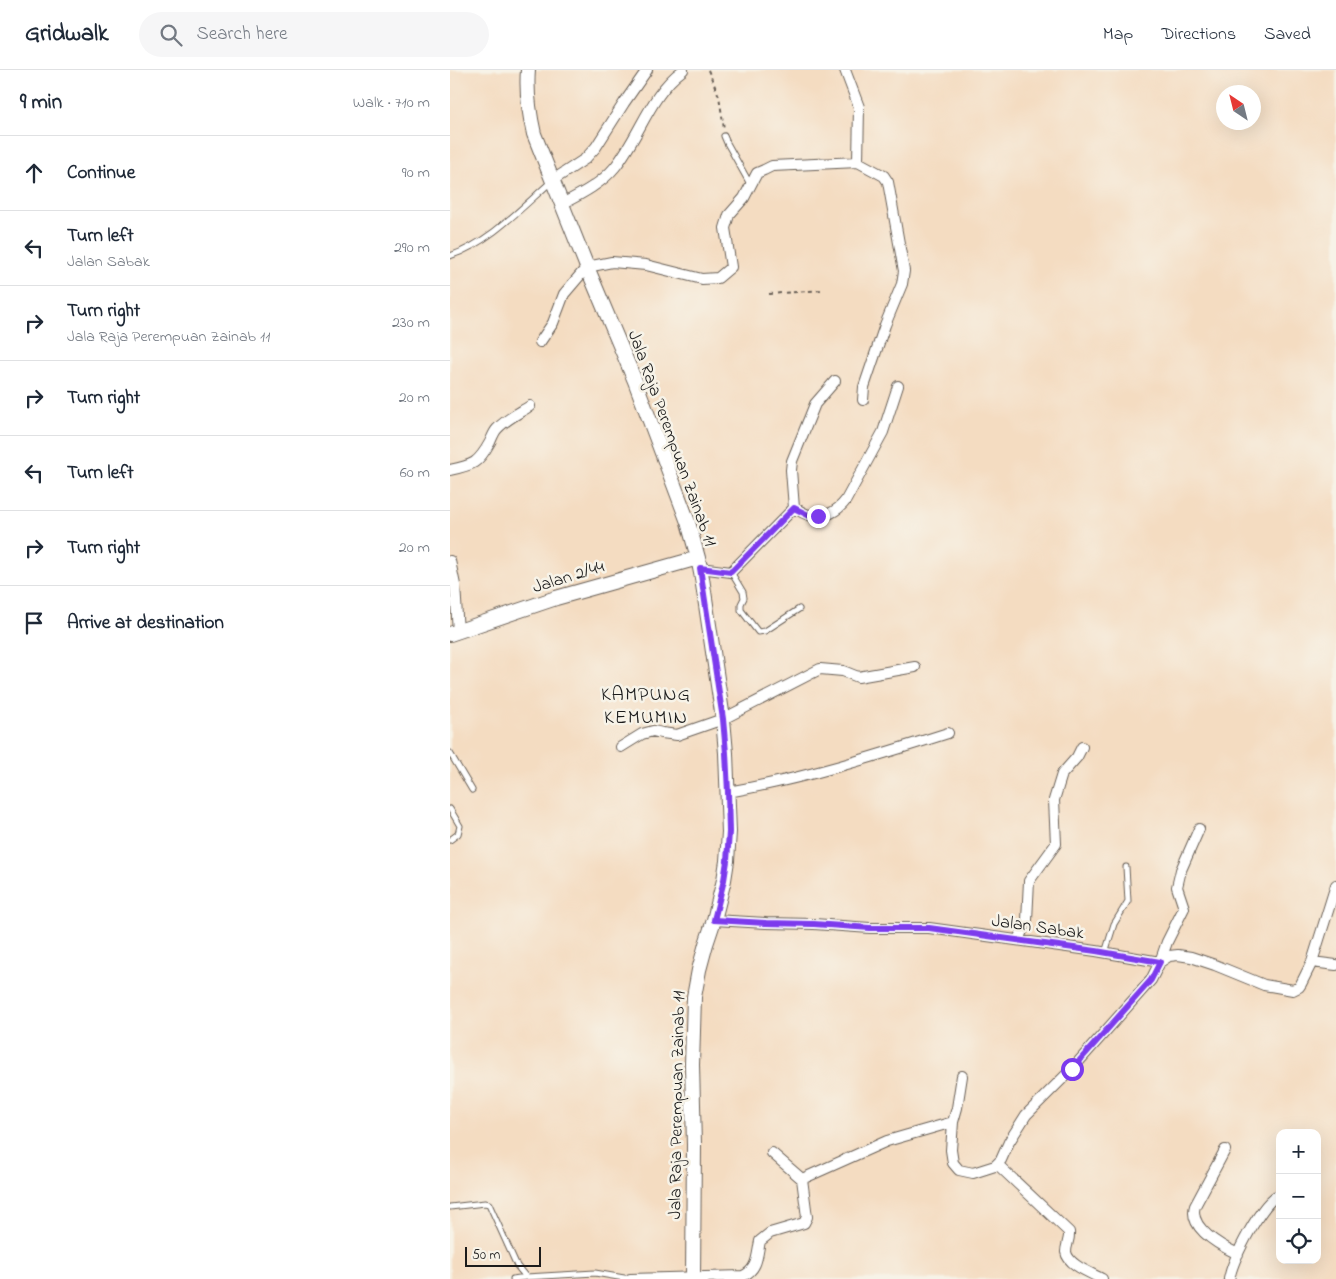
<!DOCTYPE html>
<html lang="en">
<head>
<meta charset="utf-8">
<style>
  :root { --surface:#fff; --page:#f6f6f7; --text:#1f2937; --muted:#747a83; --line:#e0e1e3 }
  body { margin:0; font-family:"Indie Flower",sans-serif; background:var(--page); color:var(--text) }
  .controls { position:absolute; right:15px; bottom:15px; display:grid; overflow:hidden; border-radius:10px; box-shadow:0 5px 20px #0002 }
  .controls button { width:45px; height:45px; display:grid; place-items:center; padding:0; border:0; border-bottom:1px solid var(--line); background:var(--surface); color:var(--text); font:25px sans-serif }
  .compass { position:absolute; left:766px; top:15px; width:45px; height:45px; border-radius:50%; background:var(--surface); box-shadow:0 5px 20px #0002; rotate:325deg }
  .scale { position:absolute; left:15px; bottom:12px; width:76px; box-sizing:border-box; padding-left:5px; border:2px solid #1c1c1c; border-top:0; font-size:14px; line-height:18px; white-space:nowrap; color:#1c1c1c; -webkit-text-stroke:4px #f7f3e8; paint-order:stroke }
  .stop { position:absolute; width:15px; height:15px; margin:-11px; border:4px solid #7c3aed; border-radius:50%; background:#fff }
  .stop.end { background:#7c3aed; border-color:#fff; box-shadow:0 1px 5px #0008 }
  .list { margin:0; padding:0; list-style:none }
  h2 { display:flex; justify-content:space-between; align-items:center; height:65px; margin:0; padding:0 20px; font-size:21px }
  h2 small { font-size:16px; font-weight:400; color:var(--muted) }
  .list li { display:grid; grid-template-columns:32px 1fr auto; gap:15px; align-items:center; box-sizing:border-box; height:75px; padding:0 20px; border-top:1px solid var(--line) }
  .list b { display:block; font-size:19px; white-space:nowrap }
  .list p { margin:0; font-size:16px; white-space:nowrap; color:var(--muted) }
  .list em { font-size:16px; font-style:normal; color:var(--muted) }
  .icon { flex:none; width:28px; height:28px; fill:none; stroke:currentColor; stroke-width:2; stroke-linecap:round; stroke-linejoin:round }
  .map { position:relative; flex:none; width:886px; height:1209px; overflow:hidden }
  header { display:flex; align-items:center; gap:30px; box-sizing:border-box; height:70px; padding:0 25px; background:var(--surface); border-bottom:1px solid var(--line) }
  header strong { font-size:24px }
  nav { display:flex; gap:28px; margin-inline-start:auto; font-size:18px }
  .search { width:350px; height:45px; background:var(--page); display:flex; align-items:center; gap:12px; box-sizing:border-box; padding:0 18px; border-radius:28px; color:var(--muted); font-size:19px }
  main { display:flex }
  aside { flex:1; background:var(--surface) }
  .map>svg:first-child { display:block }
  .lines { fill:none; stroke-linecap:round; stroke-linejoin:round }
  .lane-casing { stroke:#685f56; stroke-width:7 }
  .street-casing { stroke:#685f56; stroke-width:12 }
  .secondary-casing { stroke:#685f56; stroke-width:16 }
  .path { stroke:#685f56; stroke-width:2; stroke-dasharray:4 4; stroke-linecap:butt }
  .lane { stroke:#fff; stroke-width:5 }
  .street { stroke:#fff; stroke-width:10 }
  .secondary { stroke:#fff; stroke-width:14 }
  .route { stroke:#7c3aed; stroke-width:6 }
  .labels { text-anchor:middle; stroke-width:5; stroke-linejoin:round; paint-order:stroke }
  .street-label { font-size:18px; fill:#1c1c1c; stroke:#f7f3e8 }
  .quarter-label { font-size:20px; letter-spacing:1px; fill:#1c1c1c; stroke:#f7f3e8 }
</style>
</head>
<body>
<header>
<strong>Gridwalk</strong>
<div class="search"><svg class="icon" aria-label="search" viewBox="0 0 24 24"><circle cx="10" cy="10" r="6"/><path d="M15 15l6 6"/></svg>Search here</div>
<nav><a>Map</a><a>Directions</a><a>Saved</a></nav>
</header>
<main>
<aside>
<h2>9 min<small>Walk · 710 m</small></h2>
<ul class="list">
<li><svg class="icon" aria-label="ahead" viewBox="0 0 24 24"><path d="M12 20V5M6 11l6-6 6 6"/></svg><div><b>Continue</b></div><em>90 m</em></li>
<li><svg class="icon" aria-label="left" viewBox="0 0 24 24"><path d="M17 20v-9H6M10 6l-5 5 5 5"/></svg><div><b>Turn left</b><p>Jalan Sabak</p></div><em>290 m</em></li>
<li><svg class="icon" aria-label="right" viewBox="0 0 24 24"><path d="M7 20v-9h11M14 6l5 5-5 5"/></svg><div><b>Turn right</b><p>Jala Raja Perempuan Zainab 11</p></div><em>230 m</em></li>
<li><svg class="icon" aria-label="right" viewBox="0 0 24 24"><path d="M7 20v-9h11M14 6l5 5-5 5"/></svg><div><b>Turn right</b></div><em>20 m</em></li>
<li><svg class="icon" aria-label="left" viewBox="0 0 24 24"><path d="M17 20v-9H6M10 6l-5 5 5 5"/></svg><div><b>Turn left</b></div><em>60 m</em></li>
<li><svg class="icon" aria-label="right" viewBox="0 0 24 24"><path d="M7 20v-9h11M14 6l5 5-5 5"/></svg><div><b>Turn right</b></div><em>20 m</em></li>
<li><svg class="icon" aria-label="arrive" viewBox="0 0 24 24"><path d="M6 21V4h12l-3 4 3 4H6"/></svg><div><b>Arrive at destination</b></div></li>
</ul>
</aside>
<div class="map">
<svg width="886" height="1209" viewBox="0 0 886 1209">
  <rect width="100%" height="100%" fill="#f7f3e8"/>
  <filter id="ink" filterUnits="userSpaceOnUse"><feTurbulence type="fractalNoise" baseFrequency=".02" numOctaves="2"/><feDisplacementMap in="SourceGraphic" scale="10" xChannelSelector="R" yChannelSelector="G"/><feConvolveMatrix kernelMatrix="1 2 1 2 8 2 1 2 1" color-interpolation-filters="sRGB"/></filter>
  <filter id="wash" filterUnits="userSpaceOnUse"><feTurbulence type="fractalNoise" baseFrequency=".0096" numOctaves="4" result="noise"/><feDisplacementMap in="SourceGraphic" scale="20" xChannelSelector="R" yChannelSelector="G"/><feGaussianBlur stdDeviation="1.12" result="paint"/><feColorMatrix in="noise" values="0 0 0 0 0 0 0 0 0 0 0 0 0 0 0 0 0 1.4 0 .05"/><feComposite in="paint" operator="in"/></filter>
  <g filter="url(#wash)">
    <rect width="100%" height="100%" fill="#f4dcc1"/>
  </g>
  <g filter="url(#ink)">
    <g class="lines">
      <defs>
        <path id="lane" d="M274 66 277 73 300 114
          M0 186C40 172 70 139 102 111
          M281 502 293 522 294 528 291 534V540L308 562 315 561 349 539
          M0 683 22 720
          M0 739 10 756 8 764 0 770
          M655 883 664 854 678 831 676 797
          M0 1137 35 1133 39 1134 67 1196 76 1207 145 1203 180 1209
          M63 1209 76 1207"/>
        <path id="street" d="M395 0 409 37 408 92
          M103 110 135 89 146 77 174 33 197 0
          M112 134C131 124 151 114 165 97 190 66 200 24 233 0
          M90 272 103 253 114 224 137 197 162 192 196 195 252 209 268 208 281 197 275 158 279 145 294 128 307 103 314 100 322 96 408 92 434 106 438 112 454 201 452 214 435 255 414 317 413 330
          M0 400C23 395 28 394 40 372 42 368 44 362 47 359 56 349 69 343 80 336
          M344 438C349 440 354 444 359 445 373 450 388 441 396 430L433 362 448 316
          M0 491 5 515 8 562
          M250 498 281 502 344 438 341 400 342 391 365 334 385 311
          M171 677 192 664 203 661 212 663 227 665 273 649 370 599 393 601 408 607 465 597
          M278 722C353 709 426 686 498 663
          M264 850 316 853 364 854 420 858H479L646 881 710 892 719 886 728 885 741 887 765 895 814 915 843 920 849 917 851 914 862 892 886 815
          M568 870 577 850 579 811 606 774 604 730 612 704 627 687 632 677
          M862 892 886 895
          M512 1006 507 1038 503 1052 501 1080 503 1093 509 1100 523 1103 545 1096 551 1090 559 1072 576 1045 622 999 701 910 710 892 717 872 734 838 727 817 731 800 749 759
          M775 1080 745 1136C738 1158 771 1176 788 1184
          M547 1094 619 1162C620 1169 616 1175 616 1182 618 1195 641 1203 652 1209
          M352 1109 437 1071 503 1052
          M180 1209 293 1206C308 1199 307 1185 310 1171L320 1163 354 1153 357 1147 352 1109 322 1083
          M779 1209C783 1189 811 1132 830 1124"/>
        <path id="secondary" d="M78 0C76 23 79 42 84 64L137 197 185 311 238 452 248 488 252 508 273 649 276 683 279 762 277 791 274 810 264 850 256 874 249 900 244 927 242 995 244 1075 243 1209
          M0 564 106 528 248 488"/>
      </defs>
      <use href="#lane" class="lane-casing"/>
      <use href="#street" class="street-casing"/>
      <use href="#secondary" class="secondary-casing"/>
      <path class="path" d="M258 0 269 26 274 59
        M319 224 372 220"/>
      <use href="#lane" class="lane"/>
      <use href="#street" class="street"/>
      <use href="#secondary" class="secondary"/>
    </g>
  </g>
  <g class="lines" filter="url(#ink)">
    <path class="route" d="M368 446H360L344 438 281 502 250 498 273 649 276 683 278 722 279 762 277 791 274 810 264 850 316 853 364 854 420 858H479L646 881 710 892 701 910 622 999"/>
  </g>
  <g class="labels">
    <g class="street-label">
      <text transform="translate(223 368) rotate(70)" y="6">Jala Raja Perempuan Zainab 11</text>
      <text transform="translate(118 506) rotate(-17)" y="6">Jalan 2/44</text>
      <text transform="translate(588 856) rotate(8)" y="6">Jalan Sabak</text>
      <text transform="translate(226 1035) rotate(-89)" y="6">Jala Raja Perempuan Zainab 11</text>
    </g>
    <g class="quarter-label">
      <text x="196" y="630">KAMPUNG<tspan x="196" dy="23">KEMUMIN</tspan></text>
    </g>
  </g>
</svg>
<div class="controls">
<button>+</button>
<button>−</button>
<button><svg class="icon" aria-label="locate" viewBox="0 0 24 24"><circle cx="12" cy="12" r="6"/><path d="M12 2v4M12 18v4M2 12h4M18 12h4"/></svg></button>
</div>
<svg class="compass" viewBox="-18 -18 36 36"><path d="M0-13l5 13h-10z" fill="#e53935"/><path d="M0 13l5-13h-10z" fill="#747a83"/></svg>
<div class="scale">50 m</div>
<div class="stop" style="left:622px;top:999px"></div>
<div class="stop end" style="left:368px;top:446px"></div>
</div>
</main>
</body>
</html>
